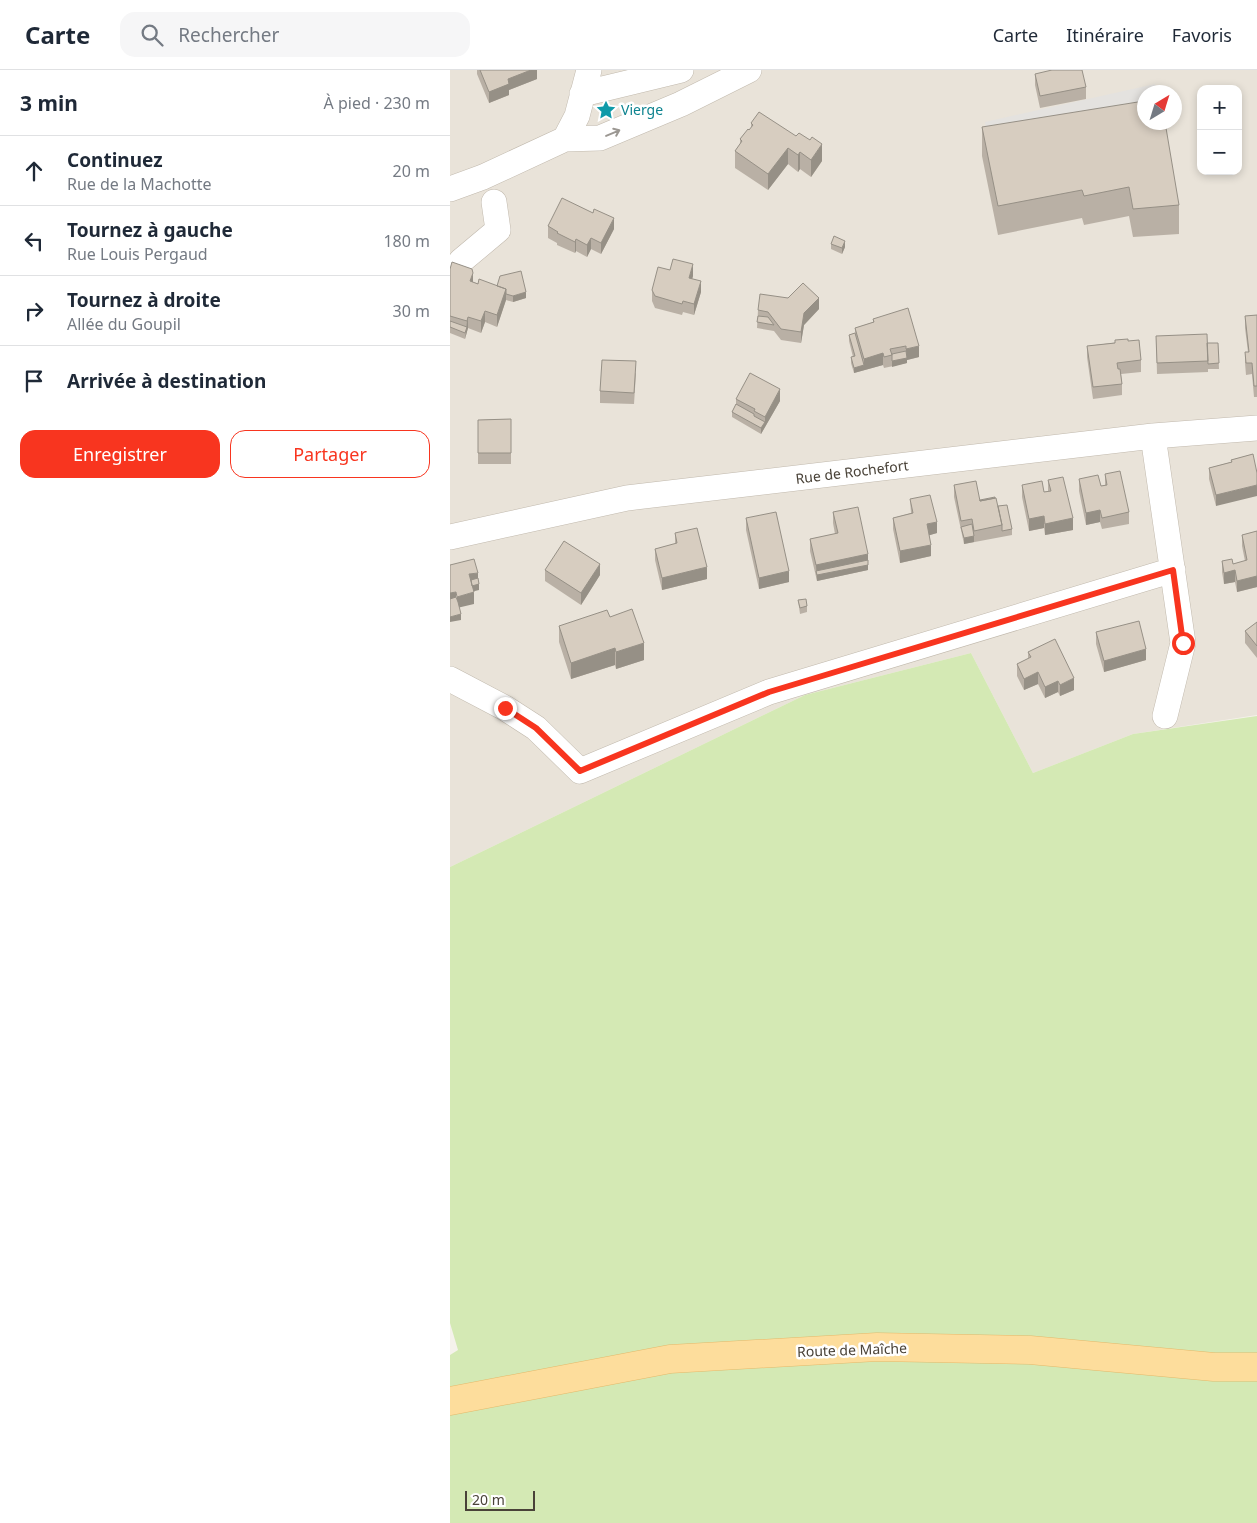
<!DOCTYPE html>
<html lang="fr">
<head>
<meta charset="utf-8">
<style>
  :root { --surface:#fff; --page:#f6f6f7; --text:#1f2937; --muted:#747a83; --line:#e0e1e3; --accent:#f8351f }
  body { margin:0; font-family:"Noto Sans",sans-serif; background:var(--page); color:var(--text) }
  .controls { position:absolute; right:15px; top:15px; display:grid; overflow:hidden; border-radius:10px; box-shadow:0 2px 8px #0003 }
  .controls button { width:45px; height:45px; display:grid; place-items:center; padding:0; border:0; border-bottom:1px solid var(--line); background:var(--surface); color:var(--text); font:25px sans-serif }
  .compass { position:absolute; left:687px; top:15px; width:45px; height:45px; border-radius:50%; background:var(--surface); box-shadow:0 2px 8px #0003; rotate:38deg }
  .scale { position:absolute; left:15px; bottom:12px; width:70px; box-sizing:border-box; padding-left:5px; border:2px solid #494238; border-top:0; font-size:14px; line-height:18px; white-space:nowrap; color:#494238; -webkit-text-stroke:4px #fff; paint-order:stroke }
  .stop { position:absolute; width:15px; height:15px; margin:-11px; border:4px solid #f8351f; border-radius:50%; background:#fff }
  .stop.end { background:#f8351f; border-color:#fff; box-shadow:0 1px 5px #0008 }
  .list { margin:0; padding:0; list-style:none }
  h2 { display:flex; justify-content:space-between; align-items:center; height:65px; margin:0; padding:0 20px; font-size:21px }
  h2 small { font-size:16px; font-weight:400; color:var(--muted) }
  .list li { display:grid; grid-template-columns:32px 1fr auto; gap:15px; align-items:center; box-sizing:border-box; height:70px; padding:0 20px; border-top:1px solid var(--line) }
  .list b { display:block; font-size:19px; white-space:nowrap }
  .list p { margin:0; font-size:16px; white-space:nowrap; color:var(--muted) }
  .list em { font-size:16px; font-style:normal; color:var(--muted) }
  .actions { display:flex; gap:10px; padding:15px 20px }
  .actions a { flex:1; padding:11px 0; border:1px solid var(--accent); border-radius:15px; text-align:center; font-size:18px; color:var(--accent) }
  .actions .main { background:var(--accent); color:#fff }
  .icon { flex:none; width:28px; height:28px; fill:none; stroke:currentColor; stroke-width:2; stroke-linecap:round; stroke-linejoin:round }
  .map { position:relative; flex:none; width:807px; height:1453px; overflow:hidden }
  header { display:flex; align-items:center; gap:30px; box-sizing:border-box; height:70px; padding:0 25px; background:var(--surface); border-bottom:1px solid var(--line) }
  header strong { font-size:24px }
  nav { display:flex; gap:28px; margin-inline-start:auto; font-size:18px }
  .search { width:350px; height:45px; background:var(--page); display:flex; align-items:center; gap:12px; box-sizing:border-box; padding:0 18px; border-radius:15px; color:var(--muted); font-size:19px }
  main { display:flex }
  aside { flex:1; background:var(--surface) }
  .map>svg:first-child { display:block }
  .residential { fill:#e9e3d9; fill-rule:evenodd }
  .green { fill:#d4e9b4 }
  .parking { fill:#e4e2df }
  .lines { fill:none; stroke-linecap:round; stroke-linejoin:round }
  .minor-casing { stroke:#c1b9ad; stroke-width:26 }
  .major-casing { stroke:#e3b96b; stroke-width:29 }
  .minor { stroke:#fff; stroke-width:25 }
  .major { stroke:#fddd9c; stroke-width:28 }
  .wall { fill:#b9b0a5 }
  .shaded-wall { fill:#969086 }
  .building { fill:#d7cdc0; stroke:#969086 }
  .oneway { stroke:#9b9792 }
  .route { stroke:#f8351f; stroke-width:6 }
  .labels { text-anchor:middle; stroke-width:5; stroke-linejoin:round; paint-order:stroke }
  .culture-label { font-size:14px; fill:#0d838f; stroke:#fff; text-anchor:start }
  .street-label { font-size:14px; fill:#494238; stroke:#fff }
</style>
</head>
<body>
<header>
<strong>Carte</strong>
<div class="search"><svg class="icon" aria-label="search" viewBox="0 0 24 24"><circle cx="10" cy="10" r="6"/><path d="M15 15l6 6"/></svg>Rechercher</div>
<nav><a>Carte</a><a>Itinéraire</a><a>Favoris</a></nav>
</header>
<main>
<aside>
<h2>3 min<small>À pied · 230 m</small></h2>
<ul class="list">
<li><svg class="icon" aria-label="ahead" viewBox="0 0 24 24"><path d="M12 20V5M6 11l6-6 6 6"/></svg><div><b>Continuez</b><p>Rue de la Machotte</p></div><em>20 m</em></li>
<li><svg class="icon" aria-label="left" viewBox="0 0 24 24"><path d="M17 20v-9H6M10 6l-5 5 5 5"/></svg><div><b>Tournez à gauche</b><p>Rue Louis Pergaud</p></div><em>180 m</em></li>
<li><svg class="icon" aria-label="right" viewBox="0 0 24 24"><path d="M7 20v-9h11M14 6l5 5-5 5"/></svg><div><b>Tournez à droite</b><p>Allée du Goupil</p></div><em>30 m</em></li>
<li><svg class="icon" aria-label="arrive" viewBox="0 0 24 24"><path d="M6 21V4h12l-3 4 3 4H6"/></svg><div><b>Arrivée à destination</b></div></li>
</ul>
<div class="actions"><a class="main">Enregistrer</a><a>Partager</a></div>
</aside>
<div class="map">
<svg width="807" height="1453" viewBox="0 0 807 1453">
  <rect width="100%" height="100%" fill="#f5f2eb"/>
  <path class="residential" d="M0 0H807V645L683 664 583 703 521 583 355 625 0 797ZM751 19H788V101H751ZM694 22H724V52H694Z"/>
  <path class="green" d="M521 583 583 703 683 664 807 646V1453H0V1285L8 1280 0 1253V797L355 625Z"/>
  <path class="parking" d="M705 14 708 22H694V36L537 67 535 52Z"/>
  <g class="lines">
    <defs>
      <path id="minor" d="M132 24 231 0
        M115 69 127 46 139 0
        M0 119 33 107 115 69 150 68 231 34 299 0
        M11 191 48 160 44 132
        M703 366 733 573 715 646
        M0 467 177 428 703 366 807 358
        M0 609 55 638 86 658 130 701 319 622 723 500"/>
      <path id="major" d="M0 1331 220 1289 427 1277 580 1280 764 1297H807"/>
    </defs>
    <use href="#minor" class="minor-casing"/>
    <use href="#major" class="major-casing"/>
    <use href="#minor" class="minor"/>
    <use href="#major" class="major"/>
  </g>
  <path class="wall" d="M27 0H87V9L59 20V25L39 33 27 4Z
    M585 4 636 17V29L590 38 585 15Z
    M301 53 372 91 361 107 350 99 348 102 338 94 318 120 285 98V81L290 74V69L301 58Z
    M532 57 729 135V164L683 167 679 146 634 155 632 148 548 165 532 86Z
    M98 156 164 159 151 184 141 179 137 187 126 181 125 183 107 175V173L98 168Z
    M381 174 395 177 392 184 381 179Z
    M0 199 23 212 76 228 63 232 56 230 47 257 35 252 31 263 18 258 15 269 0 263Z
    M220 200 243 206 242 209 251 222 244 245 233 242 232 245 205 238 202 231V220Z
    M369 239 354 255 351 273 331 270 324 261 307 258 308 240Z
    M807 245V327H804L802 304 796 305 795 293V282H798L795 258V246Z
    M423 249 469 287 457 290V293L434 298 433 295 404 303 401 293V287H403L399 271V265L405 263V258L423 252Z
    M706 266 757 273H768L769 299H758V302L707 304Z
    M678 271 691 290V302L671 304 672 314V325L643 329 637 287V276Z
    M186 303 184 334 150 333V321Z
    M286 329 330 331 311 364 282 347V342L286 334Z
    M61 349V394H28V350Z
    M803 384 766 436 759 409V398L781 392V390Z
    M655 404 679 442V454L652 459 650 452 636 455 629 421V409L651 416 655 415Z
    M598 410 623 460 595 465 594 458 579 461 572 427V415L594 422 598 421Z
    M504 415 530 430 548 436 562 459V465L514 474 504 427Z
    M460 429 487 463 479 465 481 486 450 493 443 459V448L461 443Z
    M383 442 418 490V500L367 511 360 481V469L385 464 383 453Z
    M296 448 339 512 309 519 296 460Z
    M807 461V517L787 522 785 512 774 514 772 502V491L783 494 795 491 792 476V465Z
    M225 463 257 509 212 520 205 490V479L225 474Z
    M95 500 150 505 131 535 95 511Z
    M348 530 357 536V542L350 544Z
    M160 547 194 590 166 599 165 595 121 609 109 572V556Z
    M807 552V588L795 573V561Z
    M646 562 696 590 654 602 646 574Z
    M578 582 624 620 610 626 608 622 595 628 588 614 574 620 567 606V594L578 589Z"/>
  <path class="shaded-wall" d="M81 0H87V9L59 20V25L39 33V22L58 9Z
    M372 74V91L361 107V90Z
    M338 78V94L318 120V104Z
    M350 82V99L348 102V85Z
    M164 148V159L151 184V173Z
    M141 168V179L137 187V175Z
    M126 169V181L125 183V172Z
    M395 171V177L392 184V178Z
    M243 194V206L239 219V208Z
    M23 203V214L20 211Z
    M251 211V222L244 245V234Z
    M56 219V230L47 257V245Z
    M76 222V228L63 232V226Z
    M369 228V239L354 255 351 273V262L354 243Z
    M35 241V252L31 263V251Z
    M18 247V258L15 269 17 251Z
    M469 276V287L457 290V293L442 297V291L456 288V279Z
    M433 283V295L404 303V298L414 295V289Z
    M330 319V331L311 364V358L315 352V347Z
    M807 415V426L766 436V425Z
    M650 440V452L636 455V443Z
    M594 446V458L579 461V449Z
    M623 448V460L595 465V454Z
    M487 452V463L477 466V454Z
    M524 466V472L514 474V468Z
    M481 475V486L450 493V481Z
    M418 484V500L367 511 366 495Z
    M150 494V505L131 535V523Z
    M257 497V509L212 520V508Z
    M785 500V512L774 514V503Z
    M339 501V512L309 519V508Z
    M28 503V514L21 516 19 504Z
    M807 506V517L787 522V511Z
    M29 514V520L21 522V516Z
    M6 522V533L0 535V523Z
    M24 522V534L7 538V527Z
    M11 544V550L0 552V547Z
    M194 573V590L166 599V582Z
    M165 578V595L121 609V593Z
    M696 579V590L654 602V591Z
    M588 602V614L574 620V609Z
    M624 608V620L610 626V615Z
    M608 611V622L595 628V617Z"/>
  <path class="building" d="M30 0H81L58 9 59 14 39 22Z
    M602 0H632L636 17 590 26 585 4Z
    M694 31V52H715L729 135 683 139 679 117 634 126 632 120 548 136 532 57Z
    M309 42 346 66 349 63 360 70 362 67 372 74 361 90 350 82 348 85 338 78 318 104 285 81 292 71 290 69 298 59 299 60 303 55 301 53Z
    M112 128 143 143 144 139 164 148 151 173 141 168 137 175 126 169 125 172 107 163 108 162 98 156Z
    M384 166 395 171 392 178 381 174Z
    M223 189 243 194 239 208 251 211 244 234 233 231 232 234 205 226 202 220 208 197 220 200Z
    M2 192 22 199 23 203 20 211 28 214 29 209 56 219 47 245 35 241 31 251 18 247 17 251 0 246V199Z
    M71 201 76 222 63 226 56 224V219L47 216 50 206Z
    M353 213 369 228 354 243 351 262 331 259 318 242 308 240 310 224 338 228Z
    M458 238 469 276 456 279V276L440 279 442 285 434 287 433 283 414 289 405 258 424 252 423 249Z
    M807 245V316H804L802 293H796L795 282H799L795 246Z
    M308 246 318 247 324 255 307 252Z
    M0 251 17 257 15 263 0 257Z
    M405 263 414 295 404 298 401 287 405 286 399 265Z
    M757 264 758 291 707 293 706 266Z
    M678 269V271L689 270 691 290 667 293 668 299H670L672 314 643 317 637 276 665 273V270Z
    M757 273H768L769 293 758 294Z
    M456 281 457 288 442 291V284Z
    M152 290 186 291 184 323 150 321Z
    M300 303 330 319 315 347 304 341 305 339 286 329Z
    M286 334 304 344V346L315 352 311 358 282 342Z
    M61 349V383H28V350Z
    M803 384 807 403V415L766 425 759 398 782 392 781 390Z
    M670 401 679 442 652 448 650 440 636 443 629 409 648 405 651 416 657 415 655 404Z
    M613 407 623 448 595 454 594 446 579 449 572 415 592 411 594 422 601 421 598 410Z
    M526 411 530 431 546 428 552 455 524 461 522 449 511 451 504 415Z
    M480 425 487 452 477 454 481 475 450 481 443 448 463 443 460 429Z
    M545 427V428L530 431V430Z
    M557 435 562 459 552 461V455L548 436Z
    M408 437 418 484 366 495 360 469 388 463 383 442Z
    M326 442 339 501 309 508 296 448Z
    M522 454 524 466 514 468 511 457Z
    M247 458 257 497 212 508 205 479 227 473 225 463Z
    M807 461V506L787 511 785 500 774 503 772 491 782 489 783 494 797 490 792 465Z
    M114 471 150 494 131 523 95 500Z
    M24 489 28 503 19 504 24 522 7 527 6 522 0 523V495Z
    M418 490V495L367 505 366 501Z
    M28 508 29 514 22 516 21 510Z
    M6 527 8 532 11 544 0 547V529Z
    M356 529 357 536 350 538 348 530Z
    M182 539 194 573 166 582 165 578 121 593 109 556 157 540 160 547Z
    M689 551 696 579 654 591 646 562Z
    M807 552V576L795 561Z
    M605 569 624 608 610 615 608 611 595 617 588 602 574 609 567 594 581 587 578 582Z"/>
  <defs><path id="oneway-shaft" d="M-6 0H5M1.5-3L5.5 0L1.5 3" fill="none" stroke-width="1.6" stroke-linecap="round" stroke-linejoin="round" transform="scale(1.25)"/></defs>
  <use class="oneway" href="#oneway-shaft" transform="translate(163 63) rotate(-23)"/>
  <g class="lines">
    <path class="route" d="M55 638 86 658 130 701 319 622 723 500 733 573"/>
  </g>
  <defs>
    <symbol id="sight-bare" viewBox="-9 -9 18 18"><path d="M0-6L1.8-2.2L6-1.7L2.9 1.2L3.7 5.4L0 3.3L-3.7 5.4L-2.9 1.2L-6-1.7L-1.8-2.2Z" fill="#0f9aa8" stroke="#fff" stroke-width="2.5" paint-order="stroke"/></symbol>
  </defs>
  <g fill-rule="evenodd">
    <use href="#sight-bare" x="142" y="26" width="28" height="28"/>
  </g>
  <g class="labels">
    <g class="culture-label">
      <text x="171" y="45">Vierge</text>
    </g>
    <g class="street-label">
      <text transform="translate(402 402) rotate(-7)" y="5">Rue de Rochefort</text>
      <text transform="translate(402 1280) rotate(-2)" y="5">Route de Maîche</text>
    </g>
  </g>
</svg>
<div class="controls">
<button>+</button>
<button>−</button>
</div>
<svg class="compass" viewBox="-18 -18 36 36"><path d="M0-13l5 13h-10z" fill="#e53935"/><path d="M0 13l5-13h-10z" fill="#747a83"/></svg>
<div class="scale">20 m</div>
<div class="stop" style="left:733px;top:573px"></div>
<div class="stop end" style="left:55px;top:638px"></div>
</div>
</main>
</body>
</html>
